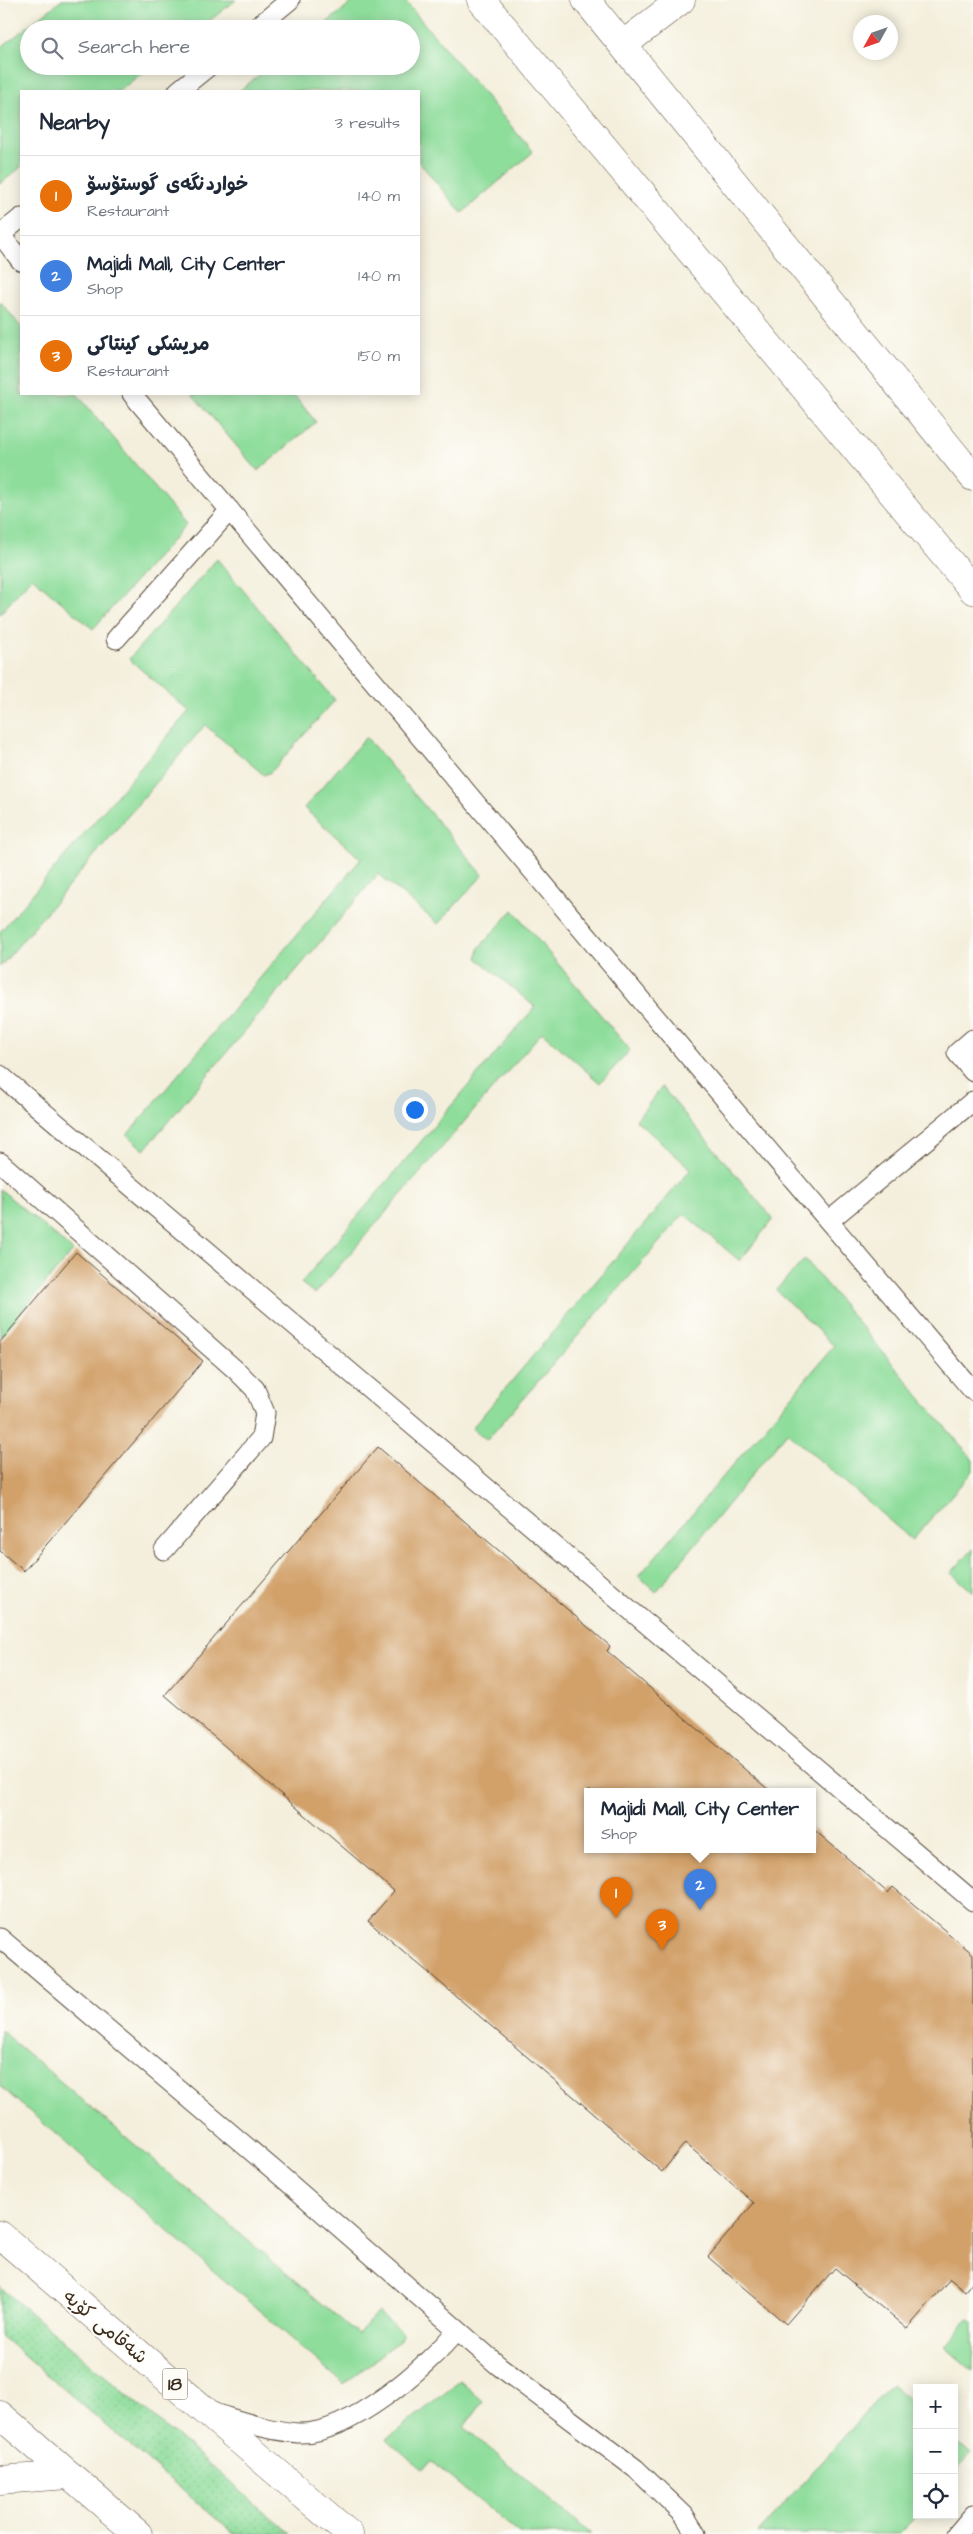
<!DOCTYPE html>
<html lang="en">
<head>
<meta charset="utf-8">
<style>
  :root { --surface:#fff; --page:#f2f2f3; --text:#1f2937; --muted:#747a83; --line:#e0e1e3; --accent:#d93025 }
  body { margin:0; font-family:"Architects Daughter","Playpen Sans Arabic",sans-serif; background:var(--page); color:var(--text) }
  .controls { position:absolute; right:15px; bottom:15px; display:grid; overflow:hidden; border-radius:0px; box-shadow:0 2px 12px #0003 }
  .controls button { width:45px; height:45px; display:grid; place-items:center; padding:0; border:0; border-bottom:1px solid var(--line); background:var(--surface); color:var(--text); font:25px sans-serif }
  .compass { position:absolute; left:853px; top:15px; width:45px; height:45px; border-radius:50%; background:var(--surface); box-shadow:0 2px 12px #0003; rotate:230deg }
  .you { position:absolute; left:414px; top:1109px; width:18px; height:18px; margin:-12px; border:4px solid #fff; border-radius:50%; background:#1a73e8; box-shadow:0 0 0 8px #1a73e833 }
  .badge { display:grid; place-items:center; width:32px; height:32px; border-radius:50%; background:var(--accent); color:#fff; font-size:16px; font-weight:700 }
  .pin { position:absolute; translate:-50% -41px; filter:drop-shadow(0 1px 2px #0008) }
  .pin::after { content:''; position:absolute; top:26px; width:18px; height:15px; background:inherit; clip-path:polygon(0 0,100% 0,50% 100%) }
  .popup { position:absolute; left:584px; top:1788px; width:232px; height:65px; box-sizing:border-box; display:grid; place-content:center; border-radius:0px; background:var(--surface); filter:drop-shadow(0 1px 4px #0005); font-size:16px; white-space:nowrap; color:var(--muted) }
  .popup b { font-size:19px; color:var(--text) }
  .popup::after { content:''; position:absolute; left:50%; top:100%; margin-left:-10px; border:10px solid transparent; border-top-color:var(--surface) }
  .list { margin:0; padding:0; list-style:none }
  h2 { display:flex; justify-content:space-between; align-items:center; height:65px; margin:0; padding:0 20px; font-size:21px }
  h2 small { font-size:16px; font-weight:400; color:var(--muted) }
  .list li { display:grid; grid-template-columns:32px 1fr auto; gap:15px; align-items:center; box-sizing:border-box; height:80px; padding:0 20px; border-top:1px solid var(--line) }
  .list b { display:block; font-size:19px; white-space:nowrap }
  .list p { margin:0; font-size:16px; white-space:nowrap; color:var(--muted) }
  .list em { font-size:16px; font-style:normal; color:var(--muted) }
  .icon { flex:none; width:28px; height:28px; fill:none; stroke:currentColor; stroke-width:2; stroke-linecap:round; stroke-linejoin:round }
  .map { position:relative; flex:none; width:973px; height:2534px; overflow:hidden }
  .search { position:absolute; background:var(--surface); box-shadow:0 2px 12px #0003; left:20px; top:20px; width:400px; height:55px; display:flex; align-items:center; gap:12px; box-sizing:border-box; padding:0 18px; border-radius:28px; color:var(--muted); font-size:19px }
  .panel { position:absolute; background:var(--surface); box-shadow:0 2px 12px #0003; left:20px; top:90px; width:400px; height:305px; border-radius:0px }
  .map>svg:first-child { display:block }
  .grass { fill:#8edd9b; stroke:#64845c }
  .park { fill:url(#park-dots); stroke:#64845c }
  .building { fill:#d2a16b }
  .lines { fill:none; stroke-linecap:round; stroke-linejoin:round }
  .service-casing { stroke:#57483a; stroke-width:21 }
  .minor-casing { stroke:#57483a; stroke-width:29 }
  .tertiary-casing { stroke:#57483a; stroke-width:29 }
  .trunk-casing { stroke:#57483a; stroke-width:29 }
  .service { stroke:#fff; stroke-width:19 }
  .minor { stroke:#fff; stroke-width:28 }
  .tertiary { stroke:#fff; stroke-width:28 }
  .trunk { stroke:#fff; stroke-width:28 }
  .labels { text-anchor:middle; stroke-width:4; stroke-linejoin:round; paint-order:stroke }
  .shield { fill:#fdfcf7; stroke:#75695f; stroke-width:1 }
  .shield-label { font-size:18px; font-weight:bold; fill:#3b2a1e }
  .street-label { font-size:19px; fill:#3b2a1e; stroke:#fdfcf7 }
</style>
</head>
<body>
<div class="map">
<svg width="973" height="2534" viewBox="0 0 973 2534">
  <defs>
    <pattern id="park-dots" width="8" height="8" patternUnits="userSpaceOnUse" patternTransform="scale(1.25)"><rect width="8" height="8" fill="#8edd9b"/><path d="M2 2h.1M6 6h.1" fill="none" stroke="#7bbe85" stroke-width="1.8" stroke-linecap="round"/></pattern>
  </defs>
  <rect width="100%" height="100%" fill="#fdfcf7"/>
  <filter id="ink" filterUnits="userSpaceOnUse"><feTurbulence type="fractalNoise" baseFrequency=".02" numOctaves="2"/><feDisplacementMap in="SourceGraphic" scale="10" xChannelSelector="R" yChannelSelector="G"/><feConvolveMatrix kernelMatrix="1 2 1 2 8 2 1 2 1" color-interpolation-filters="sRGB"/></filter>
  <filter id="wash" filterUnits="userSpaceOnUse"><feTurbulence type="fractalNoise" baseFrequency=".0096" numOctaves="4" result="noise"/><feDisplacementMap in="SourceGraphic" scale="20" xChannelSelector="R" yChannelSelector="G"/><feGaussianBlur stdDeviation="1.12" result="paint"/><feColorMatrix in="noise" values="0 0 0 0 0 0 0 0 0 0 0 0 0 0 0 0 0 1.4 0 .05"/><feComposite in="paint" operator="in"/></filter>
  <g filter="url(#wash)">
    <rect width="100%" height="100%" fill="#f4efdc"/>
    <path class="grass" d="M62 0H236L199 29H29V66H151L119 91H21V167L0 184V48Z
      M355 0H404L533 152 462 213 419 162V91H239L271 66H411V29H319Z
      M0 301 21 327V394H77L186 525 93 629 32 577 0 614Z
      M192 394H293L316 422 258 471Z
      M217 559 335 700 271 772 264 775 205 725 0 967V932L189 711 129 659Z
      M366 737 483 875 438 924 378 874 144 1150 127 1135 361 859 304 808Z
      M513 910 630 1050 600 1083 542 1032 315 1294 301 1283 535 1007 477 958 479 948Z
      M662 1087 773 1219 740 1261 684 1214 487 1440 472 1428 691 1169 636 1120Z
      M0 1189 73 1251 0 1337Z
      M805 1259 973 1460V1471L912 1540 787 1432 656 1592 639 1576 834 1346 776 1290Z
      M973 1548V1592L951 1573Z
      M0 2030 358 2334 378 2312 403 2333 399 2341 344 2384 0 2086Z
      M968 2319 973 2323V2371L945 2347Z
      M460 2381 483 2401 464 2427 591 2534H520L432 2462 422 2470 387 2439Z
      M891 2384 917 2406V2515L900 2534H757Z
      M954 2439 971 2454 954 2472Z"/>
    <path class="park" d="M0 2287 291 2534H234L0 2335Z"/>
    <g id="blocks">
      <path class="building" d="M76 1252 203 1361 24 1571 0 1551V1342Z
        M378 1447 610 1646 607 1651 770 1791H588V1849H812V1828L888 1893 893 1887 973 1954V2281L965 2291 950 2279 907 2329 835 2268 786 2324 708 2257 754 2203 685 2143 662 2172 368 1921 394 1891 165 1695Z"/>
    </g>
  </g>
  <g filter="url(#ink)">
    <use href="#blocks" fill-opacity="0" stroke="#57483a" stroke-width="1"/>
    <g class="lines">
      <defs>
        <path id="service" d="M255 29 290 0
          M178 91 209 66
          M0 235 21 218
          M1 235 21 261
          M132 394 673 1038 973 1391
          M116 639 230 510
          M973 1039 957 1053 973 1072
          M0 1075 973 1901
          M0 1162 238 1372 255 1389 265 1413 261 1438 164 1550
          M829 1221 973 1101
          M0 1938 275 2171 499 2366 636 2469 684 2515 696 2534
          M213 2413C241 2421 269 2431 298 2433 348 2436 427 2367 457 2330
          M957 2534 973 2515"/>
        <path id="minor" d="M0 2480 69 2475"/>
        <path id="tertiary" d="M481 0 973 590
          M586 0 973 477
          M624 44 681 0"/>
        <path id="trunk" d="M0 2235 349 2534
          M0 2415 138 2534"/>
      </defs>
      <use href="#service" class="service-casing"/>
      <use href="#minor" class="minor-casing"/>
      <use href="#tertiary" class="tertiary-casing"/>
      <use href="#trunk" class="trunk-casing"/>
      <use href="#service" class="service"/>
      <use href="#minor" class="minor"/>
      <use href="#tertiary" class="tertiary"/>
      <use href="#trunk" class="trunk"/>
    </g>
  </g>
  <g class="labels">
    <rect class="shield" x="162.5" y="2368.5" width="25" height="31" rx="4"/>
    <g class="shield-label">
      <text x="175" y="2390">18</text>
    </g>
    <g class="street-label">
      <text transform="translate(106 2326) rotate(40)" y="7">شەقامی کۆیە</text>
    </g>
  </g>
</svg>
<div class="controls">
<button>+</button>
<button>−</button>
<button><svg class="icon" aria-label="locate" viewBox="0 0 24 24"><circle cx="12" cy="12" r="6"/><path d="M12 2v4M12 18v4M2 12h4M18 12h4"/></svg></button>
</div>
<svg class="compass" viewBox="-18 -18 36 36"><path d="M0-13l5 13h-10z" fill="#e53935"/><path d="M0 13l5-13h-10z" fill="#747a83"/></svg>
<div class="you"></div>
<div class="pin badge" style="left:616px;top:1918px;background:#e8710a">1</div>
<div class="pin badge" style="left:700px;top:1910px;background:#3f7fe0">2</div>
<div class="popup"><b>Majidi Mall, City Center</b>Shop</div>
<div class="pin badge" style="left:662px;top:1950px;background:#e8710a">3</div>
<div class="search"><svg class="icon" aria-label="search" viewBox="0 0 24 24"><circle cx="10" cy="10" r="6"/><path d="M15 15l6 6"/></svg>Search here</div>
<section class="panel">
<h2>Nearby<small>3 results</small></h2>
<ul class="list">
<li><span class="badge" style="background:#e8710a">1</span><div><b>خواردنگەی گوستۆسۆ</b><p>Restaurant</p></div><em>140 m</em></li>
<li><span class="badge" style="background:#3f7fe0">2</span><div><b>Majidi Mall, City Center</b><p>Shop</p></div><em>140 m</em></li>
<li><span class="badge" style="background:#e8710a">3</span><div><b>مریشکی کینتاکی</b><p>Restaurant</p></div><em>150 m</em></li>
</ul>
</section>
</div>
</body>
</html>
